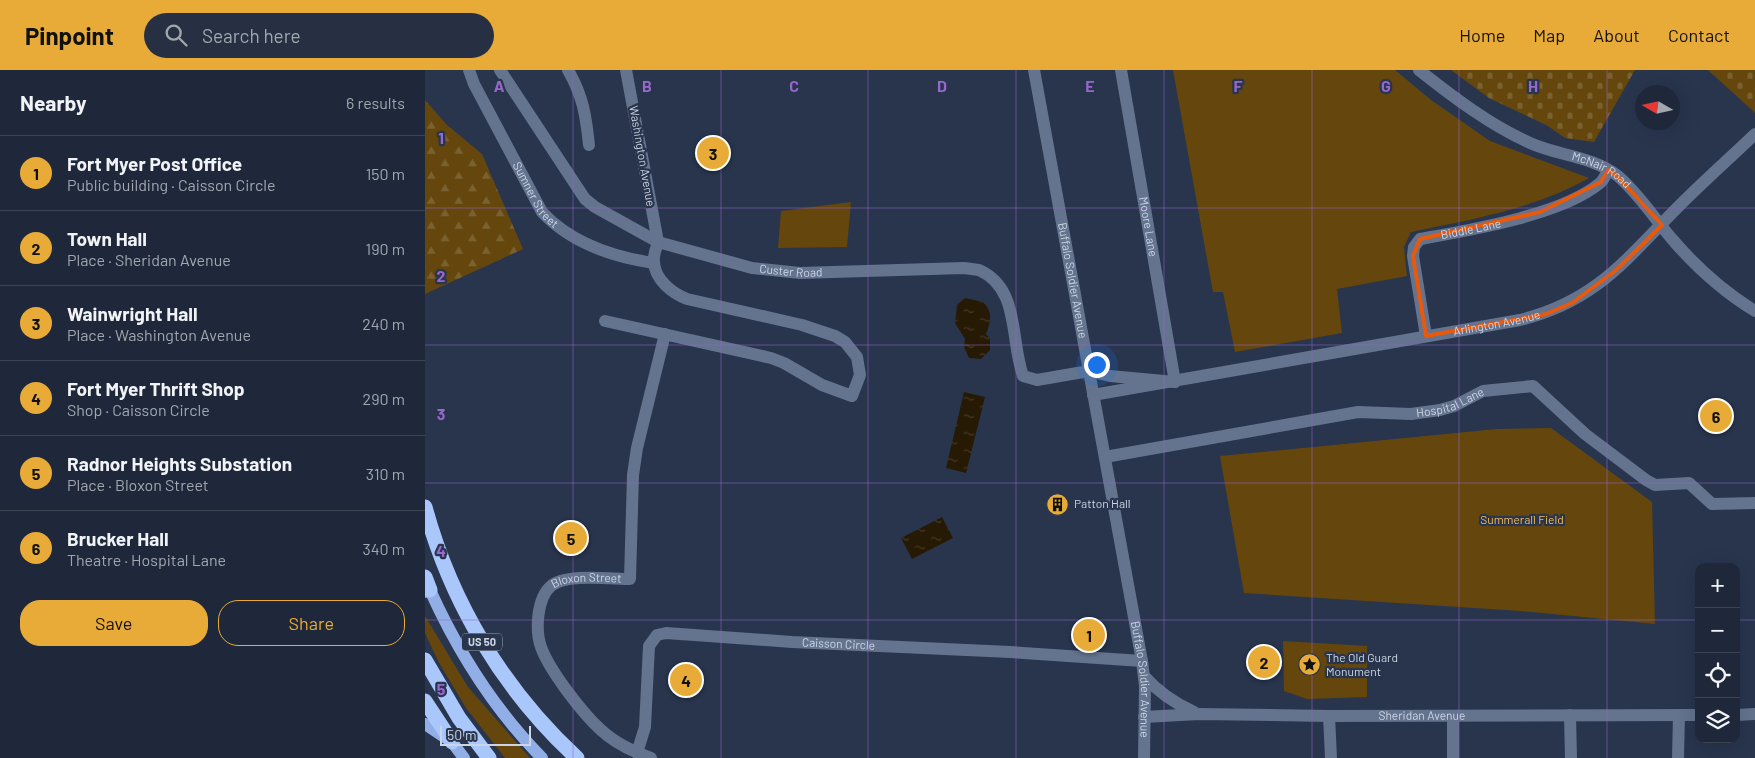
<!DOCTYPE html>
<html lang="en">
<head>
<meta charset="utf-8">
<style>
  :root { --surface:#1e283a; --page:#263042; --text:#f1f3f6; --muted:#a1a6af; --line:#3c4454; --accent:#e8ab37 }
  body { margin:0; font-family:Barlow,sans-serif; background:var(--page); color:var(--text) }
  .controls { position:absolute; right:15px; bottom:15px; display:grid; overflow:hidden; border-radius:10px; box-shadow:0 5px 20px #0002 }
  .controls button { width:45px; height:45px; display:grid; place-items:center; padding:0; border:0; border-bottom:1px solid var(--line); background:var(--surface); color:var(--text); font:25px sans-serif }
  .compass { position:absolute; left:1210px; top:15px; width:45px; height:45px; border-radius:50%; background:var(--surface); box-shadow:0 5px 20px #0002; rotate:279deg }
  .scale { position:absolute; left:15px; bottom:12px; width:91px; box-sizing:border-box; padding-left:5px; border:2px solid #ccd5e4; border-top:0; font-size:14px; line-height:18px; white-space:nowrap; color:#ccd5e4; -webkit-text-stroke:4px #28354d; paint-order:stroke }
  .you { position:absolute; left:671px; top:294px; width:18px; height:18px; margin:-12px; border:4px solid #fff; border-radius:50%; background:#1a73e8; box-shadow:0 0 0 8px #1a73e833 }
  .badge { display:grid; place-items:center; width:32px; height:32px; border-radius:50%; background:var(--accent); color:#111; font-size:16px; font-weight:700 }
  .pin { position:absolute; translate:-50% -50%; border:2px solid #fff; box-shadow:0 1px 5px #0006 }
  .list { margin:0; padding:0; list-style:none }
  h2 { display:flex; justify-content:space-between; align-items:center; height:65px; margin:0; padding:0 20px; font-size:21px }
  h2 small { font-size:16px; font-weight:400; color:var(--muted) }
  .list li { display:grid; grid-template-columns:32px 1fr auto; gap:15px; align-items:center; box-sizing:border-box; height:75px; padding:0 20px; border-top:1px solid var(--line) }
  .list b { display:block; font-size:19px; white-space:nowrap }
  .list p { margin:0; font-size:16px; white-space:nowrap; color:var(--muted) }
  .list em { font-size:16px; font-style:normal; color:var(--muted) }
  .actions { display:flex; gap:10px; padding:15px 20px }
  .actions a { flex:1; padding:11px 0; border:1px solid var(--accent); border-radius:20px; text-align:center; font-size:18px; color:var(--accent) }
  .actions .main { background:var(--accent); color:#111 }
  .icon { flex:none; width:28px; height:28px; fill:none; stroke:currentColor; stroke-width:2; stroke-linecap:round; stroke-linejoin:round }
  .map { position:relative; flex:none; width:1330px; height:688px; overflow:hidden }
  header { display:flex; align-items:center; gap:30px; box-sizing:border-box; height:70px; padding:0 25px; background:var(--accent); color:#111 }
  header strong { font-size:24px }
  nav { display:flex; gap:28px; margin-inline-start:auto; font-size:18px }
  .search { width:350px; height:45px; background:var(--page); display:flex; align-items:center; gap:12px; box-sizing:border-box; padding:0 18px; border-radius:28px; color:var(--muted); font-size:19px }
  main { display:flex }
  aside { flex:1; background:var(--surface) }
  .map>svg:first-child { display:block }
  .green { fill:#65470d }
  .forest { fill:url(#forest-firs) }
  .cemetery { fill:url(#cemetery-stones) }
  .water { fill:url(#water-ripples) }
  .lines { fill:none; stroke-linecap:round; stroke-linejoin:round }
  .minor { stroke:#64738e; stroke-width:12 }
  .major { stroke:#91afe6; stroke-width:12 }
  .highway { stroke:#aac7fc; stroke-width:15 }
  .marked { fill:none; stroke:#e8590c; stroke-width:4; stroke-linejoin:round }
  .grid { fill:none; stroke:#9767cc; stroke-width:1; stroke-opacity:0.55 }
  .labels { text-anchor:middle; stroke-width:4.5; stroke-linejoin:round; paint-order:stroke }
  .shield { fill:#28354d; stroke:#9ba5b7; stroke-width:1 }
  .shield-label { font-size:11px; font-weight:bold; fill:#ccd5e4 }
  .street-label { font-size:12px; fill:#ccd5e4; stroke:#28354d }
  .poi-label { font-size:12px; fill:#ccd5e4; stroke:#28354d; text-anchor:start }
  .park-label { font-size:12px; fill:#f4bb59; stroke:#28354d }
  .grid-label { font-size:16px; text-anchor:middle; font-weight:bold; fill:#9767cc; stroke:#28354d; stroke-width:4.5; stroke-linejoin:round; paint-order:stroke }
</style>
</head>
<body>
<header>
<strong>Pinpoint</strong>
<div class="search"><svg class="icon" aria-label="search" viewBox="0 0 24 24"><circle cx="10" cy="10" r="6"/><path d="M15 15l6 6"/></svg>Search here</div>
<nav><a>Home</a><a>Map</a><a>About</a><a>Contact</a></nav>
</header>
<main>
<aside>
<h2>Nearby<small>6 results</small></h2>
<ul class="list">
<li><span class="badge">1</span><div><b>Fort Myer Post Office</b><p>Public building · Caisson Circle</p></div><em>150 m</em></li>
<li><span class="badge">2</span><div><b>Town Hall</b><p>Place · Sheridan Avenue</p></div><em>190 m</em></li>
<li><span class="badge">3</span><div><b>Wainwright Hall</b><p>Place · Washington Avenue</p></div><em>240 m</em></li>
<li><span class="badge">4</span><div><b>Fort Myer Thrift Shop</b><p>Shop · Caisson Circle</p></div><em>290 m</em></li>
<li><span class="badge">5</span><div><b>Radnor Heights Substation</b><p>Place · Bloxon Street</p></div><em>310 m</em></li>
<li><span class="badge">6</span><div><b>Brucker Hall</b><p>Theatre · Hospital Lane</p></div><em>340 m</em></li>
</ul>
<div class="actions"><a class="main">Save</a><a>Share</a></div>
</aside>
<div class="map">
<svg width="1330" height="688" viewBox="0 0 1330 688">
  <defs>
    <pattern id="forest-firs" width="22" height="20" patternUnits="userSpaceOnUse" patternTransform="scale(1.25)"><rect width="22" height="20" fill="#65470d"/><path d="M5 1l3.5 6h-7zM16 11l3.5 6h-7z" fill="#7a6130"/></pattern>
    <pattern id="cemetery-stones" width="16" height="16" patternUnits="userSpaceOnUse" patternTransform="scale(1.25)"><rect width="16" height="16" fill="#65470d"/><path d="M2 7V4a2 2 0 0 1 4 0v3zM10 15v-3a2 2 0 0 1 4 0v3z" fill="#7a6130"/></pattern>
    <pattern id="water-ripples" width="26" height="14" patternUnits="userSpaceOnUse" patternTransform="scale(1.25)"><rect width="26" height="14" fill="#261a04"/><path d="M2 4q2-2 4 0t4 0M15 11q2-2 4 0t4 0" fill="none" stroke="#443a28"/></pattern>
  </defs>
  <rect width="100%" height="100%" fill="#28354d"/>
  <path class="green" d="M748 0H970L1006 30 1065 71 1164 108C1109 139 1048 149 986 162L979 177 982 206 912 219 917 263 810 282 798 222H788Z
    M426 132 422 177 353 178 356 141Z
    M1126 358 1227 432 1230 554 1096 541 819 523 795 386 1072 359Z
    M0 546 43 617 105 688H80L41 638 13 591 0 563Z
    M858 571 942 576V627L882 629 859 621Z"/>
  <path class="forest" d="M0 30 22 55 57 84 98 179 0 224Z"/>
  <path class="cemetery" d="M1026 0H1210L1169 72 1140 68 1123 56 1064 28Z
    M1283 0H1330V43L1327 40Z"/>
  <path class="water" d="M540 228 558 232C568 242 566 251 561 264L565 269V280L556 289 544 288 539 277 540 269 530 253 532 235Z
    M539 322 560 327 541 403 521 398Z
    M517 447 528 468 487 489 476 468Z"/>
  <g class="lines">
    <g class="minor">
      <path id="s1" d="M44 0 49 14 117 142C146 173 188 187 229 193"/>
      <path id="s2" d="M75 0 160 129 170 137 233 172 327 198 375 203 539 198 554 200C595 218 585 269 598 306L612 310 664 301 685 306 750 312"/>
      <path d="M143 0C158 26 161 46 164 75"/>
      <path id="s3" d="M609 0 717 591 720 616 719 688"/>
      <path id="s4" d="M696 0 750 312"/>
      <path id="s5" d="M994 0C1028 27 1065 55 1105 73 1134 86 1167 86 1193 106 1214 124 1229 148 1247 169 1271 197 1299 222 1330 241"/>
      <path d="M180 251 346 288 359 293 397 315 427 326 435 305 432 287 420 272 410 266 377 255 262 229C247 223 230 210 229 192 228 186 231 178 233 172L201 0"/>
      <path id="s6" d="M1001 266 988 186 989 177 995 169C1045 160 1137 145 1175 113 1179 110 1181 104 1183 100"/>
      <path id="s7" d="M668 325 1095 250C1172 231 1202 188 1255 135 1279 111 1305 88 1330 64"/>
      <path id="s8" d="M680 387 933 342 986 344 1015 340 1029 336 1058 321 1108 316 1160 364 1221 410 1230 415 1264 413 1287 434 1330 433"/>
      <path d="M719 606C734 623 749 633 769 642"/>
      <path d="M1145 645 1146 688"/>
      <path d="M1311 645 1330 644"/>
      <path d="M904 646 906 688"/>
      <path id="s9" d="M719 647 774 644 904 646 1274 645"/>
      <path id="s10" d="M212 683 220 657 224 576 232 565 241 563 367 572 585 582 717 591"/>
      <path id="s11" d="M226 688C209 682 190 673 176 660 158 644 124 600 116 577 110 560 112 528 126 516 141 503 186 509 205 509L208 405 212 378 240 264"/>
      <path d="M1028 688V646"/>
      <path d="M1253 688 1254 645"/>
    </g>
    <path class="major" d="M0 522 5 520C33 582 69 639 117 688
      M0 654 27 672 39 688"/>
    <path class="highway" d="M0 437C26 533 79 621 152 688
      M0 507 5 520
      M0 590 34 648 64 688
      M0 631 27 672"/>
  </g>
  <path class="marked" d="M1183 100 1193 107 1237 155 1190 201 1147 233 1121 244 1001 266 988 186 995 169 1115 142 1176 112Z"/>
  <path class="grid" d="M148 0V688M296 0V688M443 0V688M591 0V688M739 0V688M887 0V688M1034 0V688M1182 0V688M0 138H1330M0 275H1330M0 413H1330M0 550H1274M1311 550H1330"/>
  <defs>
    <symbol id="building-disc" viewBox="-11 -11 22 22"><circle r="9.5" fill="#e8ab37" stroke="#28354d"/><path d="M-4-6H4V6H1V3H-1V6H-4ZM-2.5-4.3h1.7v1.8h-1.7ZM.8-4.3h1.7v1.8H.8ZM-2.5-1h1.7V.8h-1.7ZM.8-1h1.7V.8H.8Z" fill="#111"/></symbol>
    <symbol id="sight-disc" viewBox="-11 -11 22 22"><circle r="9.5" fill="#e8ab37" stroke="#28354d"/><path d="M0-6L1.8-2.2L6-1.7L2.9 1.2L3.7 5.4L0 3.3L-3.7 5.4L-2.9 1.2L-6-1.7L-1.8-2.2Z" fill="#111"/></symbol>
  </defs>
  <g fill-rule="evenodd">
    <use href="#building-disc" x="620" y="422" width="25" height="25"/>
    <use href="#sight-disc" x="872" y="582" width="25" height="25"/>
  </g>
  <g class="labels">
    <rect class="shield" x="37" y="563.5" width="40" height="17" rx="4"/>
    <g class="shield-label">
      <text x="57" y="576">US 50</text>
    </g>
    <g class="street-label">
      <text transform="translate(217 86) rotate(80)" y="4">Washington Avenue</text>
      <text dy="4" stroke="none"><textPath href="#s5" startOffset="210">McNair Road</textPath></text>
      <text dy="4" stroke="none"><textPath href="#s1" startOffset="142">Sumner Street</textPath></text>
      <text dy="4" stroke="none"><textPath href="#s4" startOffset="159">Moore Lane</textPath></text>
      <text dy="4" stroke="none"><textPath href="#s6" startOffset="152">Biddle Lane</textPath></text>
      <text dy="4" stroke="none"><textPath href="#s2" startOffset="376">Custer Road</textPath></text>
      <text dy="4" stroke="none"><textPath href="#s3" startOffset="214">Buffalo Soldier Avenue</textPath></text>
      <text dy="4" stroke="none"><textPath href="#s7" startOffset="410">Arlington Avenue</textPath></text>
      <text dy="4" stroke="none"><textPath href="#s8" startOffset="351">Hospital Lane</textPath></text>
      <text dy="4" stroke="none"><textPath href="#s11" startOffset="262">Bloxon Street</textPath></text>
      <text dy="4" stroke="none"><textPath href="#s10" startOffset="304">Caisson Circle</textPath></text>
      <text dy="4" stroke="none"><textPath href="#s3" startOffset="619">Buffalo Soldier Avenue</textPath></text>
      <text dy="4" stroke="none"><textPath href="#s9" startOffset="278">Sheridan Avenue</textPath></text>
    </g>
    <g class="poi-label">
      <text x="649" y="438">Patton Hall</text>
      <text x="901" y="592">The Old Guard<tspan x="901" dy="14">Monument</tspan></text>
    </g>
    <g class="park-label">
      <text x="1097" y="454">Summerall Field</text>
    </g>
  </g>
  <g class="grid-label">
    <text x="74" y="22">A</text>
    <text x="222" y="22">B</text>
    <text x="369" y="22">C</text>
    <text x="517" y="22">D</text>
    <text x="665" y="22">E</text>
    <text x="813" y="22">F</text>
    <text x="961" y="22">G</text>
    <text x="1108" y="22">H</text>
    <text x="16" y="74">1</text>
    <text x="16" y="212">2</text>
    <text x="16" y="350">3</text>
    <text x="16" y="487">4</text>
    <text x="16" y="625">5</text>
  </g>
</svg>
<div class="controls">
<button>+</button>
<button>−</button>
<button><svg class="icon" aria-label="locate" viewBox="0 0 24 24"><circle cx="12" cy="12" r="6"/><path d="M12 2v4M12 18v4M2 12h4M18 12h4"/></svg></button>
<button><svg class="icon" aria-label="layers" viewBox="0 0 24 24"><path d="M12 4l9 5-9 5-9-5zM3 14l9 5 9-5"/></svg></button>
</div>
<svg class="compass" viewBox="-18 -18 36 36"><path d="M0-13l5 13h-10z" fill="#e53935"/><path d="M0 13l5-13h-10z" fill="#a1a6af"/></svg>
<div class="scale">50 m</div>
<div class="you"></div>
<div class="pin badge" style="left:664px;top:565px">1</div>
<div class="pin badge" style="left:839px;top:592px">2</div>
<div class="pin badge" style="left:288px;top:83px">3</div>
<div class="pin badge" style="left:261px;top:610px">4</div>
<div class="pin badge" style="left:146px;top:468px">5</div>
<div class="pin badge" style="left:1291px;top:346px">6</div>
</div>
</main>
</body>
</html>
